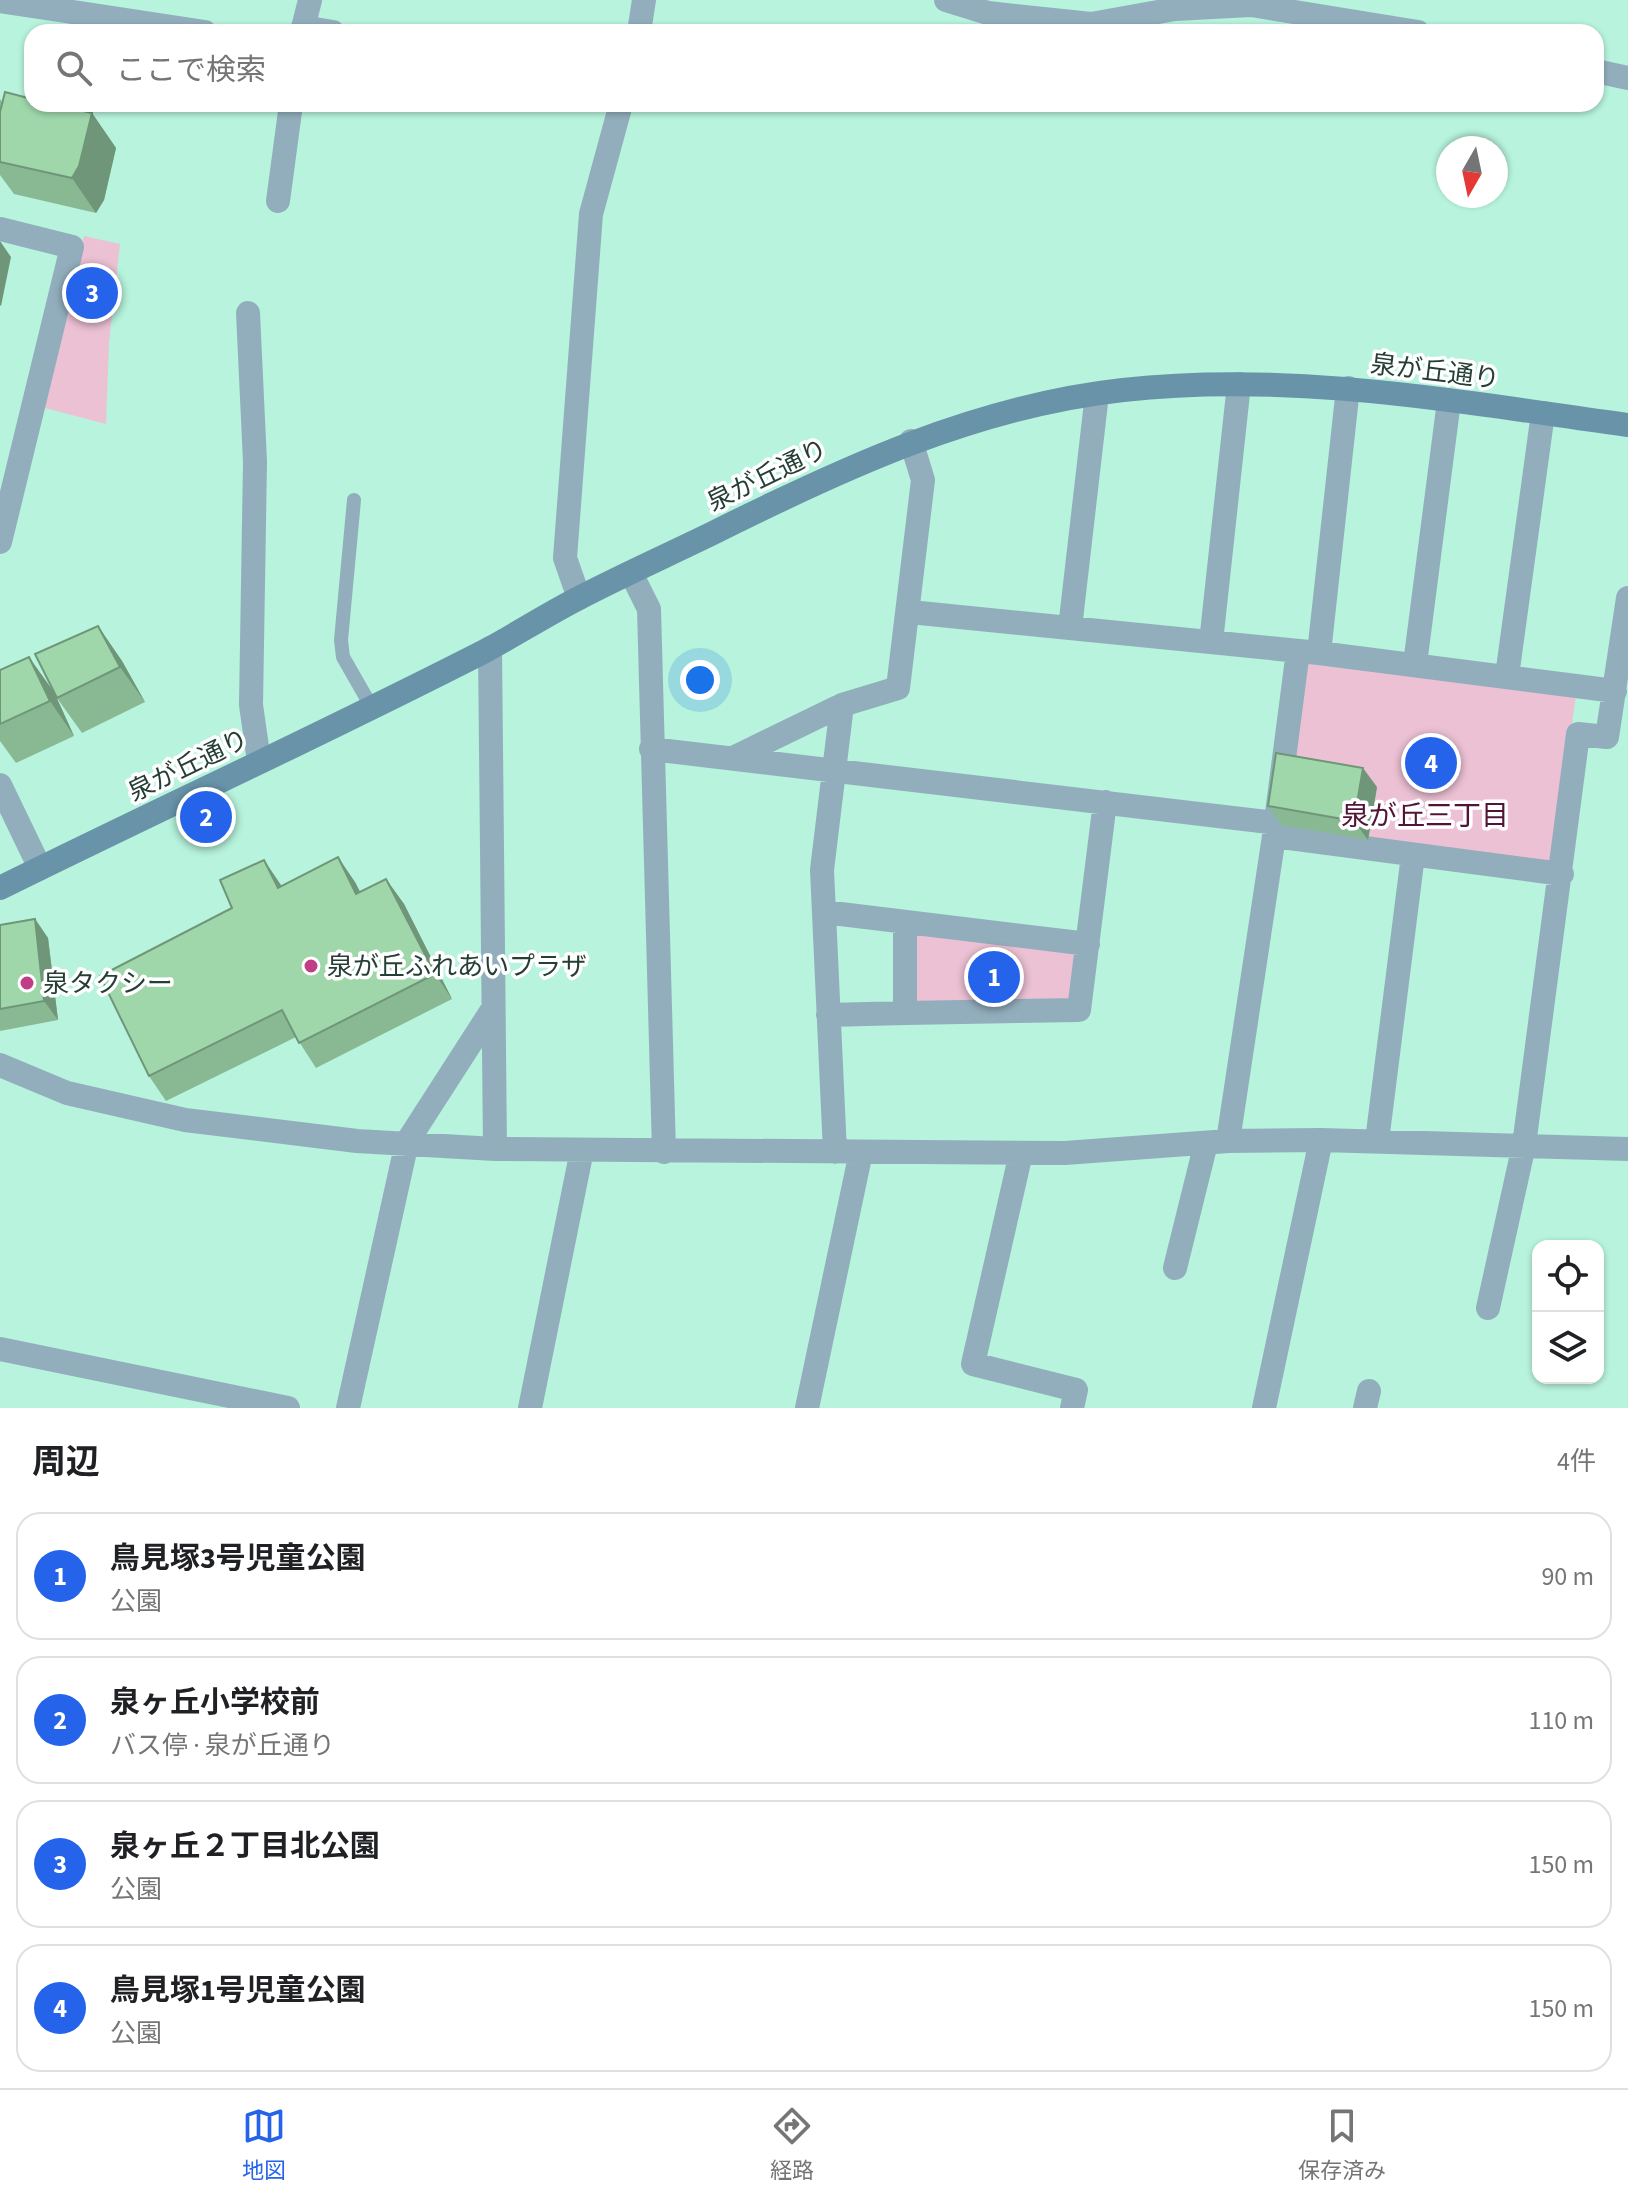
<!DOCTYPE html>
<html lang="ja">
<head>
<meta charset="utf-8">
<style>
  :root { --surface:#fff; --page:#f6f6f6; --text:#202124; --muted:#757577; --line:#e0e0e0; --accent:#2563eb }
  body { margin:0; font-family:"Source Sans 3","Noto Sans JP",sans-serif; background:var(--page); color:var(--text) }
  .controls { position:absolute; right:24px; bottom:24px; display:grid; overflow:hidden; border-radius:16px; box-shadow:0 2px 6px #0004 }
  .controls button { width:72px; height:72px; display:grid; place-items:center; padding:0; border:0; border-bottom:2px solid var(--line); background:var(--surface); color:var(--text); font:40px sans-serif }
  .compass { position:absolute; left:1436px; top:136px; width:72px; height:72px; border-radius:50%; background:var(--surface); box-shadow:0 2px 6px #0004; rotate:189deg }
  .you { position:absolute; left:700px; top:680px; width:28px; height:28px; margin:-20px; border:6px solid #fff; border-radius:50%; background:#1a73e8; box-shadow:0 0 0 12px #1a73e833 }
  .badge { display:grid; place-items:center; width:52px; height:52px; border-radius:50%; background:var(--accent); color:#fff; font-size:26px; font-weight:700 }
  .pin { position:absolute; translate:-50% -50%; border:4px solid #fff; box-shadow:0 2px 8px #0006 }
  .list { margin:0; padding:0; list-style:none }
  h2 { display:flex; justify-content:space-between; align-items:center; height:104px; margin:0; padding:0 32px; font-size:34px }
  h2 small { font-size:26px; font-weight:400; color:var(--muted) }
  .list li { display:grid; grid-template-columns:52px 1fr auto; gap:24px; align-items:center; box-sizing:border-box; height:128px; margin:0 16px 16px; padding:0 16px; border:2px solid var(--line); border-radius:24px }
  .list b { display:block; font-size:30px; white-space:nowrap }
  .list p { margin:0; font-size:26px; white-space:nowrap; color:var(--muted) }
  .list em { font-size:26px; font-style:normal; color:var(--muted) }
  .icon { flex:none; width:44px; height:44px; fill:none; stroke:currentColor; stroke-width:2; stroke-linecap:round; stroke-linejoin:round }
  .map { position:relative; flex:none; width:1628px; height:1408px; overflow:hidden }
  .search { position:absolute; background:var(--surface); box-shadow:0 2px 6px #0004; left:24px; right:24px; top:24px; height:88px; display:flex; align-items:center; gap:20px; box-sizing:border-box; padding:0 28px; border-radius:24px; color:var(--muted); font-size:30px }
  .sheet { height:680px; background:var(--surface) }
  nav { display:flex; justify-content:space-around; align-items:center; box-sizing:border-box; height:112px; border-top:2px solid var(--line); background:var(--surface); font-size:22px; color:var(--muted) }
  nav a { display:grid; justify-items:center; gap:4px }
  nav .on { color:var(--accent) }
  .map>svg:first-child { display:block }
  .green { fill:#ecc1d4 }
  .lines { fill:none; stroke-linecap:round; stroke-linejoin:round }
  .lane { stroke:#92aebd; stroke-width:14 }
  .street { stroke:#92aebd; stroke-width:24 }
  .secondary { stroke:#6893a9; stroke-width:24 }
  .wall { fill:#89b993 }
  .shaded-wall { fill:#6f9678 }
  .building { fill:#9fd7ab; stroke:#6f9678; stroke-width:2 }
  .poi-dot { fill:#c03e85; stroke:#fff; stroke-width:3 }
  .labels { text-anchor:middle; stroke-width:7; stroke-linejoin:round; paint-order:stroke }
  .street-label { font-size:26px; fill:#263f36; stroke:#fff }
  .poi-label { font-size:26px; fill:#263f36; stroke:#fff; text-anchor:start }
  .neighbourhood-label { font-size:28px; fill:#511336; stroke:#fff }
</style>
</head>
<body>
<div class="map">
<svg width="1628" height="1408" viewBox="0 0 1628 1408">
  <rect width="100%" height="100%" fill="#b7f3dd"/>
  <path class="green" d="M84 236 120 244 109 342 106 424 41 407Z
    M1308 659 1576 694 1553 868 1285 831Z
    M912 930 1079 951 1072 1002 912 1005Z"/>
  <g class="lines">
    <path class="lane" d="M354 500 341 640 343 657 371 706"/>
    <path class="street" d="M946 0 988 13 1091 24 1175 9 1251 5 1418 32
      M0 1 205 32
      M303 27 333 32
      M302 32 310 0
      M639 32 644 0
      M1596 71 1628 78
      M278 201 291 104
      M0 229 72 247 0 542
      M248 313 255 462 251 705 259 761
      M631 573 649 609 664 1152
      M579 598 565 558 591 214 621 104
      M910 612 1319 653 1615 691
      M1070 628 1097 394
      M1211 642 1239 384
      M490 648 495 1149
      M1319 653 1348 388
      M1415 664 1449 401
      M1507 676 1543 413
      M651 749 1276 823
      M733 758 842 705
      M0 785 40 868
      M1274 836 1562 874
      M824 912 1088 944
      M905 922V1013L1079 1010 1105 802
      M828 1015 905 1013
      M0 1065 67 1093 185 1120 357 1141 495 1149 1065 1153 1228 1141 1321 1140 1628 1149
      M1228 1141 1274 836 1298 651
      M1377 1141 1413 855
      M835 1152 822 870 842 705 898 688 923 480 911 441
      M1021 1153 973 1364 1076 1390 1072 1408
      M1175 1268 1206 1143
      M1488 1308 1524 1145 1578 734 1607 737 1628 598
      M0 1349 288 1408
      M348 1408 407 1142 492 1010
      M530 1408 582 1150
      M807 1408 861 1152
      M1264 1408 1321 1140
      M1365 1408 1369 1391"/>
    <path class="secondary" d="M0 888C162 808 327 732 487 650 518 633 548 614 579 598 623 575 668 555 713 533 843 468 977 406 1123 390 1293 371 1460 402 1628 425"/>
  </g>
  <path class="wall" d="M0 99 2 102 92 113 116 148 104 200 96 213 14 194 0 175Z
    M98 626 122 661 145 702 82 733 57 698Z
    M0 670 54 692 74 736 16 763 0 741Z
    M1377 787 1368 840 1281 825 1268 806Z
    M386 879 404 904 452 999 316 1068 296 1037 166 1101 149 1076 282 886 355 882 360 892Z
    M35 919 48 938 58 1020 0 1031V925Z"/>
  <path class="shaded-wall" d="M92 113 116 148 104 200 96 213 72 178Z
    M0 241 11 257 1 306 0 305Z
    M98 626 122 661 145 702 120 667Z
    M29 657 54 692 74 736 50 701Z
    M1363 768 1377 787 1368 840 1354 821Z
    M338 857 355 882 374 919 356 894Z
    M264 860 281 885 295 913 278 888Z
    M386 879 404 904 452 999 435 974Z
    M35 919 48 938 58 1020 44 1001Z"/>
  <path class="building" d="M5 92 32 99V104H54L92 113 79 166 72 178 0 162V112Z
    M98 626 120 667 57 698 35 654Z
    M29 657 50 701 0 724V670Z
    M1276 753 1363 768 1354 821 1268 806Z
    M338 857 356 894 386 879 435 974 299 1043 282 1010 149 1076 100 976 232 908 220 880 264 860 278 888Z
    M35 919 44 1001 0 1009V925Z"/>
  <g class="poi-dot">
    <circle cx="311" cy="966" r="8"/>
    <circle cx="27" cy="983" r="8"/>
  </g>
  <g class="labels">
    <g class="street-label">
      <text transform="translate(1435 371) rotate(7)" y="9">泉が丘通り</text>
      <text transform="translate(767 475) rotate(-26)" y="9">泉が丘通り</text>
      <text transform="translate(188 765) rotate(-26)" y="9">泉が丘通り</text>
    </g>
    <g class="poi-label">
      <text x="327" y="975">泉が丘ふれあいプラザ</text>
      <text x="43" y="992">泉タクシー</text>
    </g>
    <g class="neighbourhood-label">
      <text x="1425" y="825">泉が丘三丁目</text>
    </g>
  </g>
</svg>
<div class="controls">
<button><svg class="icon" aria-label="locate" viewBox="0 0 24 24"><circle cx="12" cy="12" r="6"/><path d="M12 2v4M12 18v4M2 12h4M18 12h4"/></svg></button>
<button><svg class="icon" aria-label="layers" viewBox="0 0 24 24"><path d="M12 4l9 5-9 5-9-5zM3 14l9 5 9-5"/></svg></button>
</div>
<svg class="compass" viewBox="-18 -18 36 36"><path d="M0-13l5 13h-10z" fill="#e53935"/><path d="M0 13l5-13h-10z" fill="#757577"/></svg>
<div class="you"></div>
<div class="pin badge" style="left:994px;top:977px">1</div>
<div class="pin badge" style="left:206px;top:817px">2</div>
<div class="pin badge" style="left:92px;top:293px">3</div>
<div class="pin badge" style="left:1431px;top:763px">4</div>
<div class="search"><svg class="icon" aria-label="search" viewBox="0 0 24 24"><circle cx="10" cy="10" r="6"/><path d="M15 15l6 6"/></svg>ここで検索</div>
</div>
<section class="sheet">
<h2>周辺<small>4件</small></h2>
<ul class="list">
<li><span class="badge">1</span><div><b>鳥見塚3号児童公園</b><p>公園</p></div><em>90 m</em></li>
<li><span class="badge">2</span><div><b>泉ヶ丘小学校前</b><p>バス停 · 泉が丘通り</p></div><em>110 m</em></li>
<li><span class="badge">3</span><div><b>泉ヶ丘２丁目北公園</b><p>公園</p></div><em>150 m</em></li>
<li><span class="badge">4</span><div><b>鳥見塚1号児童公園</b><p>公園</p></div><em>150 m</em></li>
</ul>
</section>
<nav>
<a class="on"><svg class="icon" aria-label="map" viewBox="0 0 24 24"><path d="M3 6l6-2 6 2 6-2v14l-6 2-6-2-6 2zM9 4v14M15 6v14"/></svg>地図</a>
<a><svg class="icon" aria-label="directions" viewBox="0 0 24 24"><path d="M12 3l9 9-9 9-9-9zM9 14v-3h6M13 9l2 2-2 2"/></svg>経路</a>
<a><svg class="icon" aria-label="saved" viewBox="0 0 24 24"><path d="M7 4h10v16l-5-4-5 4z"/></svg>保存済み</a>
</nav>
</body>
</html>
